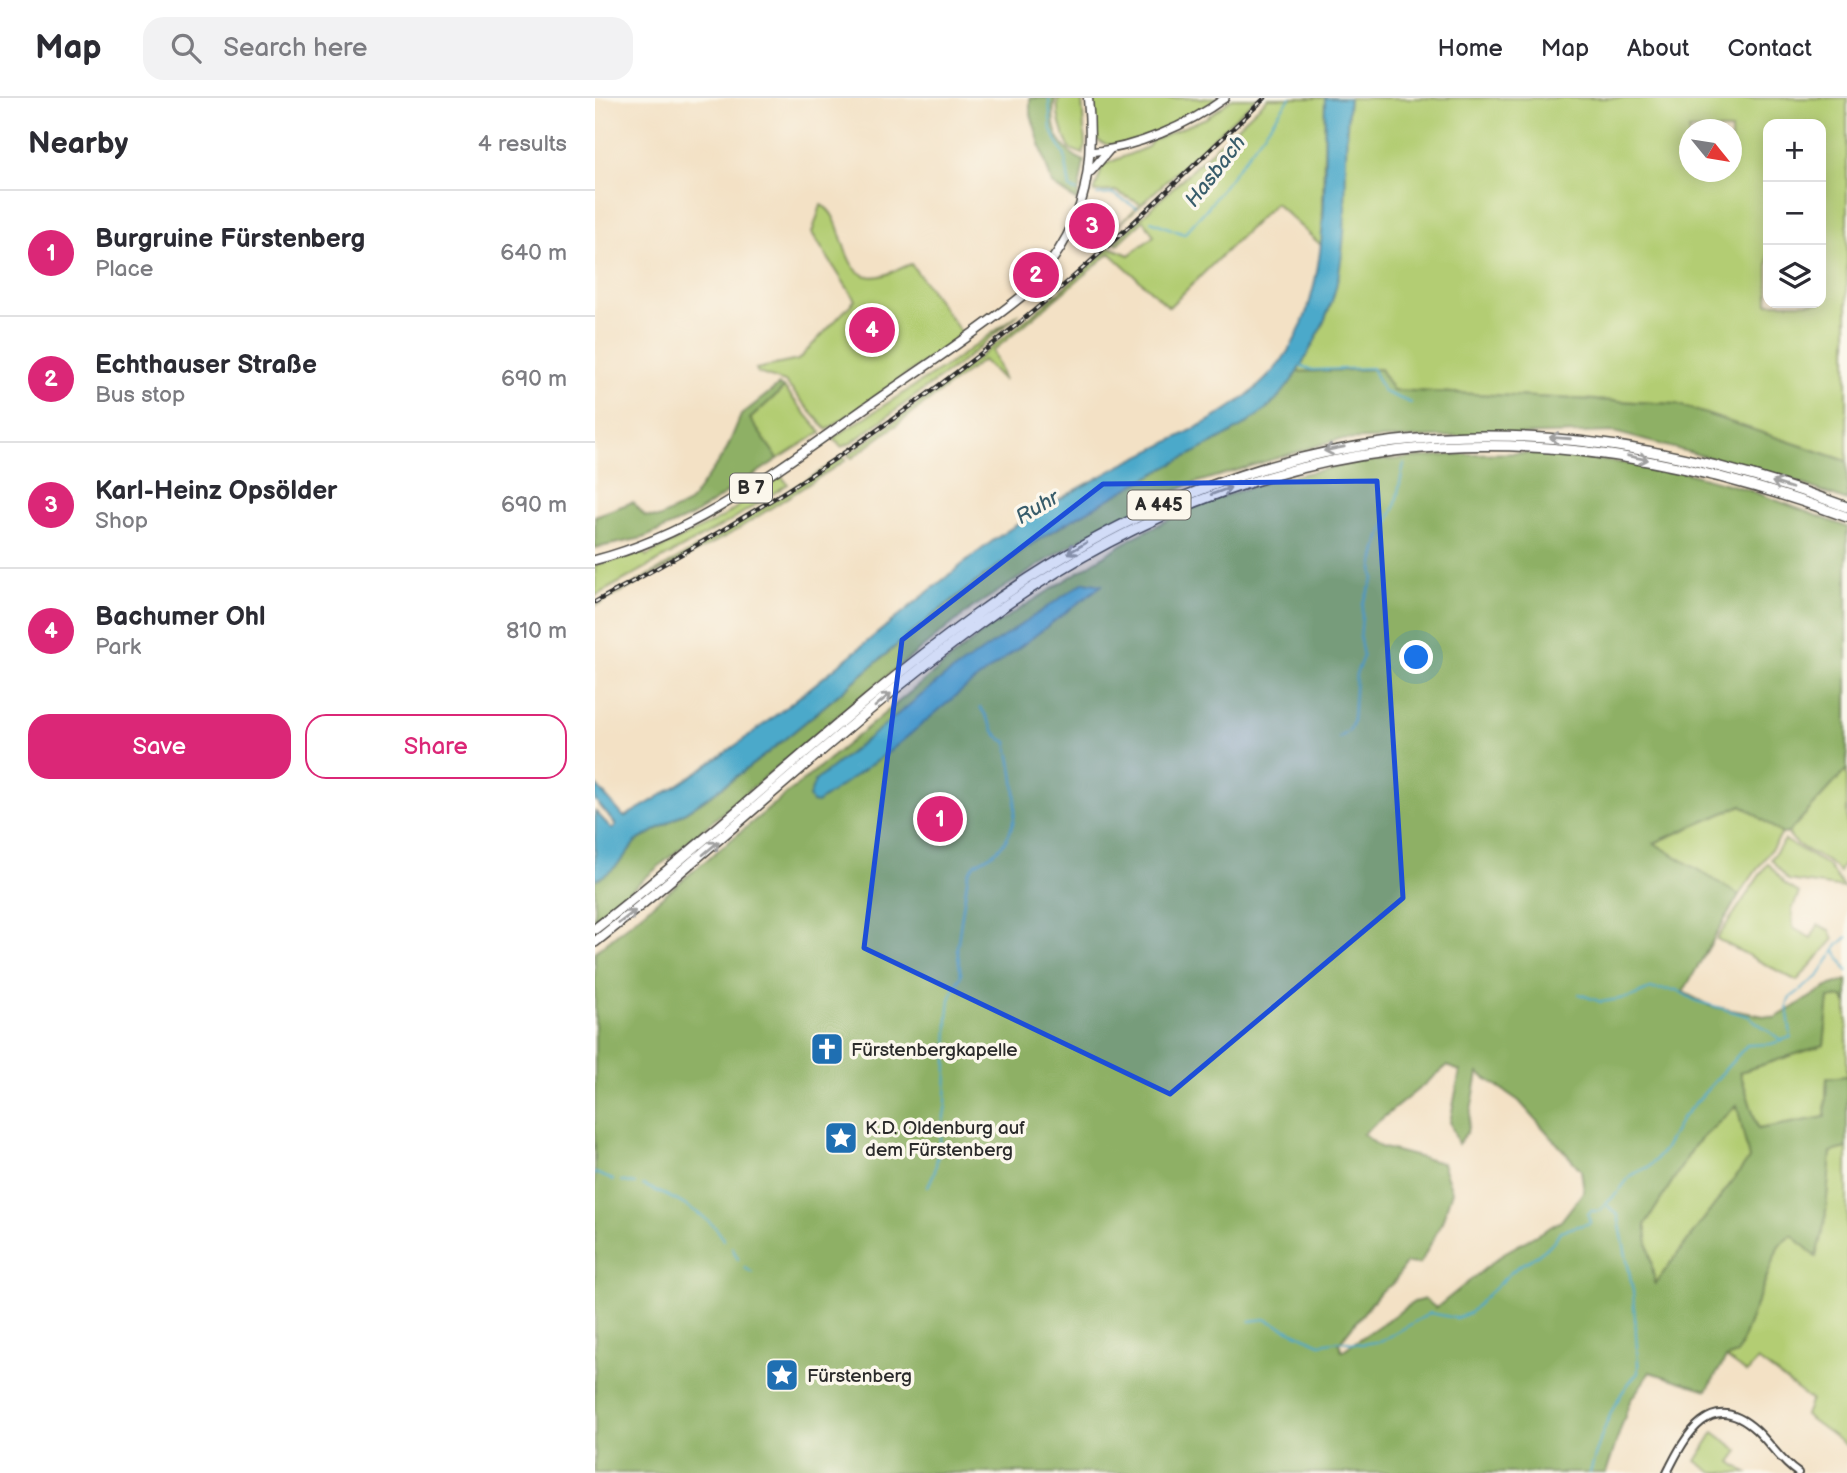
<!DOCTYPE html>
<html lang="en">
<head>
<meta charset="utf-8">
<style>
  :root { --surface:#fff; --page:#f2f2f3; --text:#2b2b33; --muted:#7c7c81; --line:#e1e1e2; --accent:#db2777 }
  body { margin:0; font-family:"Balsamiq Sans",sans-serif; background:var(--page); color:var(--text) }
  .controls { position:absolute; right:21px; top:21px; display:grid; overflow:hidden; border-radius:14px; box-shadow:0 4px 18px #0003 }
  .controls button { width:63px; height:63px; display:grid; place-items:center; padding:0; border:0; border-bottom:2px solid var(--line); background:var(--surface); color:var(--text); font:35px sans-serif }
  .compass { position:absolute; left:1084px; top:21px; width:63px; height:63px; border-radius:50%; background:var(--surface); box-shadow:0 4px 18px #0003; rotate:120deg }
  .you { position:absolute; left:822px; top:560px; width:24px; height:24px; margin:-18px; border:5px solid #fff; border-radius:50%; background:#1a73e8; box-shadow:0 0 0 10px #1a73e833 }
  .badge { display:grid; place-items:center; width:46px; height:46px; border-radius:50%; background:var(--accent); color:#fff; font-size:23px; font-weight:700 }
  .pin { position:absolute; translate:-50% -50%; border:4px solid #fff; box-shadow:0 2px 7px #0006 }
  .list { margin:0; padding:0; list-style:none }
  h2 { display:flex; justify-content:space-between; align-items:center; height:91px; margin:0; padding:0 28px; font-size:30px }
  h2 small { font-size:23px; font-weight:400; color:var(--muted) }
  .list li { display:grid; grid-template-columns:46px 1fr auto; gap:21px; align-items:center; box-sizing:border-box; height:126px; padding:0 28px; border-top:2px solid var(--line) }
  .list b { display:block; font-size:26px; white-space:nowrap }
  .list p { margin:0; font-size:23px; white-space:nowrap; color:var(--muted) }
  .list em { font-size:23px; font-style:normal; color:var(--muted) }
  .actions { display:flex; gap:14px; padding:21px 28px }
  .actions a { flex:1; padding:16px 0; border:2px solid var(--accent); border-radius:21px; text-align:center; font-size:24px; color:var(--accent) }
  .actions .main { background:var(--accent); color:#fff }
  .icon { flex:none; width:38px; height:38px; fill:none; stroke:currentColor; stroke-width:2; stroke-linecap:round; stroke-linejoin:round }
  .map { position:relative; flex:none; width:1252px; height:1375px; overflow:hidden }
  header { display:flex; align-items:center; gap:42px; box-sizing:border-box; height:98px; padding:0 35px; background:var(--surface); border-bottom:2px solid var(--line) }
  header strong { font-size:33px }
  nav { display:flex; gap:38px; margin-inline-start:auto; font-size:24px }
  .search { width:490px; height:63px; background:var(--page); display:flex; align-items:center; gap:18px; box-sizing:border-box; padding:0 24px; border-radius:21px; color:var(--muted); font-size:26px }
  main { display:flex }
  aside { flex:1; background:var(--surface) }
  .map>svg:first-child { display:block }
  .green { fill:#b3cd73; stroke:#6f7c4f; stroke-width:2; fill-rule:evenodd }
  .forest { fill:#8eb065; stroke:#5c6e48; stroke-width:2; fill-rule:evenodd }
  .water { fill:#4ca9ca; stroke:#3c6a7a; stroke-width:2 }
  .lines { fill:none; stroke-linecap:round; stroke-linejoin:round }
  .stream { stroke:#4ca9ca; stroke-width:2 }
  .tertiary-casing { stroke:#494642; stroke-width:10 }
  .secondary-casing { stroke:#494642; stroke-width:10 }
  .primary-casing { stroke:#494642; stroke-width:11 }
  .motorway-casing { stroke:#494642; stroke-width:12 }
  .tertiary { stroke:#fff; stroke-width:6 }
  .secondary { stroke:#fff; stroke-width:7 }
  .primary { stroke:#fff; stroke-width:8 }
  .motorway { stroke:#fff; stroke-width:9 }
  .rail-casing { stroke:#2b2b2b; stroke-width:4.5 }
  .rail { stroke:#fbf7ec; stroke-width:2; stroke-dasharray:5; stroke-linecap:butt }
  .oneway { stroke:#a0a0a0 }
  .marked { fill:#1d4ed8; fill-opacity:0.2; stroke:#1d4ed8; stroke-width:5; stroke-linejoin:round }
  .labels { text-anchor:middle; stroke-width:7; stroke-linejoin:round; paint-order:stroke }
  .shield { fill:#fbf7ec; stroke:#696865; stroke-width:2 }
  .shield-label { font-size:18px; font-weight:bold; fill:#2b2b2b }
  .poi-label { font-size:19px; fill:#2b2b2b; stroke:#fbf7ec; text-anchor:start }
  .water-label { font-size:21px; font-style:italic; fill:#385d6b; stroke:#fbf7ec }
</style>
</head>
<body>
<header>
<strong>Map</strong>
<div class="search"><svg class="icon" aria-label="search" viewBox="0 0 24 24"><circle cx="10" cy="10" r="6"/><path d="M15 15l6 6"/></svg>Search here</div>
<nav><a>Home</a><a>Map</a><a>About</a><a>Contact</a></nav>
</header>
<main>
<aside>
<h2>Nearby<small>4 results</small></h2>
<ul class="list">
<li><span class="badge">1</span><div><b>Burgruine Fürstenberg</b><p>Place</p></div><em>640 m</em></li>
<li><span class="badge">2</span><div><b>Echthauser Straße</b><p>Bus stop</p></div><em>690 m</em></li>
<li><span class="badge">3</span><div><b>Karl-Heinz Opsölder</b><p>Shop</p></div><em>690 m</em></li>
<li><span class="badge">4</span><div><b>Bachumer Ohl</b><p>Park</p></div><em>810 m</em></li>
</ul>
<div class="actions"><a class="main">Save</a><a>Share</a></div>
</aside>
<div class="map">
<svg width="1252" height="1375" viewBox="0 0 1252 1375">
  <rect width="100%" height="100%" fill="#fbf7ec"/>
  <filter id="ink" filterUnits="userSpaceOnUse"><feTurbulence type="fractalNoise" baseFrequency=".0143" numOctaves="2"/><feDisplacementMap in="SourceGraphic" scale="14" xChannelSelector="R" yChannelSelector="G"/><feConvolveMatrix kernelMatrix="1 2 1 2 8 2 1 2 1" color-interpolation-filters="sRGB"/></filter>
  <filter id="wash" filterUnits="userSpaceOnUse"><feTurbulence type="fractalNoise" baseFrequency=".00686" numOctaves="4" result="noise"/><feDisplacementMap in="SourceGraphic" scale="28" xChannelSelector="R" yChannelSelector="G"/><feGaussianBlur stdDeviation="1.57" result="paint"/><feColorMatrix in="noise" values="0 0 0 0 0 0 0 0 0 0 0 0 0 0 0 0 0 1.4 0 .05"/><feComposite in="paint" operator="in"/></filter>
  <g filter="url(#wash)">
    <rect width="100%" height="100%" fill="#f3e1c5"/>
    <path class="green" d="M463 0H487L490 48 488 56 475 51C467 34 461 19 463 0Z
      M497 0H624C606 12 524 60 504 43 496 36 498 10 497 0Z
      M638 0H662L516 134 546 106 520 93 499 94 508 67 553 49 557 42 611 20Z
      M673 0H730L727 148 680 105 574 209 515 155 398 253 409 283 388 262 257 360 253 357C344 292 433 224 515 149L534 157 559 138 549 122 523 146 520 144Z
      M754 0H1252V363L1081 306 798 292 785 271 702 274C715 251 730 227 737 201 755 136 747 66 754 0ZM1173 26H1226V205H1173ZM1094 32H1136V74H1094Z
      M226 107C253 117 242 187 285 178 295 176 306 170 316 166L368 237 232 332 190 284 163 275 161 271 203 262 260 202 217 135Z
      M425 215 368 263 256 345 246 349 238 340 354 266Z
      M189 290 226 334 183 361 155 321Z
      M248 359 251 362 135 436 0 508 133 432Z
      M186 378 193 386 132 425 0 498V467L48 455 51 458 125 421Z
      M1252 671V760L1244 774C1230 756 1205 756 1193 735Z
      M1147 707 1187 736 1144 797 1059 745Z
      M1190 742 1233 768 1249 790 1193 782 1176 761Z
      M1173 765 1190 786 1204 795 1197 812 1198 830 1216 840 1223 827 1235 832 1239 841 1202 883 1122 841Z
      M1249 899 1252 906V978L1232 980 1230 1019 1163 1031 1145 974 1229 947 1234 900Z
      M1142 1007 1155 1060 1059 1187 1050 1127 1100 1047Z
      M1252 1050V1348L1210 1317 1216 1302 1163 1262 1152 1275 1131 1260 1142 1256 1184 1147 1197 1136 1220 1158 1230 1123 1236 1054Z
      M1119 1334 1144 1353 1136 1364 1152 1375H1118L1101 1363Z"/>
    <path class="forest" d="M435 0H460C454 29 463 51 489 63L482 103 457 86 435 13Z
      M785 271 798 292 1081 306 1252 363V403L1194 381 1019 334 742 342 593 387 492 437 377 510 257 606 0 822V782C18 775 29 760 40 744 192 662 304 526 452 437 491 413 531 391 571 369 620 342 672 325 702 274Z
      M184 287 189 290 155 321 183 361 97 418 48 440 0 450V418L38 404 50 418 64 420 94 405 131 353 146 317Z
      M943 355 1073 370 1151 391 1252 429V671L1193 735 1187 736 1147 707 1059 745 1144 797 1088 894 1115 908 1180 920 1236 887 1252 882V906L1248 899 1234 900 1229 947 1145 974 1163 1031 1230 1019 1232 980 1252 978V1050L1236 1054 1230 1123 1221 1159 1197 1137 1184 1147 1142 1256 1131 1260 1112 1292 1055 1274 1035 1303 1011 1375H0V854L387 535 537 440 602 407 674 383 764 364 869 356ZM852 968 865 973 855 1024 863 1046 872 1034 883 975 924 1003 986 1072 989 1093 966 1123 909 1155 841 1210 830 1201 819 1204 747 1253 744 1245 786 1193 798 1186 811 1165 825 1166 847 1124 857 1093 847 1065 785 1049 768 1036ZM1142 1007 1154 1061 1060 1186 1050 1127 1100 1047Z"/>
    <path class="water" d="M730 0H754C747 64 757 143 737 203 727 231 713 258 697 282 667 327 617 344 572 369 531 391 491 413 451 437 304 526 192 662 40 744 29 760 18 775 0 782V713L17 731 21 727 0 702V686L29 719C160 647 270 541 387 451 428 419 476 395 521 370 578 340 648 315 687 262 738 193 728 82 730 0Z
      M489 484 507 487 369 591 295 653 222 705 217 704 214 699 220 683 349 579Z"/>
    <g class="lines">
      <path class="stream" d="M454 0 456 32 470 58 475 91 482 93
        M502 97 518 96 542 110
        M556 123 589 136 614 108 695 0
        M706 268 717 272 777 270 789 294 816 305
        M744 640 754 633 758 624 761 576 768 558 765 542 768 505 779 481 778 469 785 440 800 409 809 366
        M1241 853 1252 873
        M984 896 1006 904 1036 899 1055 891 1082 892 1101 903 1153 918 1186 942
        M351 1005 353 919 355 901 366 877 362 850 373 776C380 761 389 763 401 753 431 729 419 676 412 644 397 638 395 621 385 609
        M0 1075 18 1082
        M26 1083 40 1086
        M48 1087C70 1096 121 1119 128 1142
        M333 1088 340 1073 351 1006
        M1024 1093 1036 1077 1055 1068 1069 1052 1087 1020 1152 947 1176 946 1196 939 1192 907 1195 900 1223 879 1243 847 1252 839
        M137 1150 143 1161
        M150 1170 158 1175
        M655 1223 670 1221 725 1246 744 1243 767 1246 787 1243 835 1215 861 1220 875 1215C878 1210 921 1169 925 1167 940 1160 957 1149 965 1133L995 1125 993 1116 996 1113H1004L1022 1095
        M995 1375C1005 1341 1017 1300 1043 1275V1265L1038 1193 1023 1117 1013 1108"/>
    </g>
  </g>
  <g filter="url(#ink)">
    <g class="lines">
      <defs>
        <path id="tertiary" d="M1072 1375C1091 1336 1116 1291 1161 1332 1176 1346 1186 1364 1203 1375"/>
        <path id="secondary" d="M495 54C541 50 593 27 630 0"/>
        <path id="primary" d="M496 73 514 52
          M0 462C100 436 179 374 263 315 318 276 375 240 427 198 486 138 501 82 493 0"/>
        <path id="motorway" d="M0 831C129 731 246 615 378 519 654 316 934 290 1252 409
          M0 844C131 741 250 624 384 526 660 324 935 301 1252 419"/>
      </defs>
      <use href="#tertiary" class="tertiary-casing"/>
      <use href="#secondary" class="secondary-casing"/>
      <use href="#primary" class="primary-casing"/>
      <use href="#motorway" class="motorway-casing"/>
      <use href="#tertiary" class="tertiary"/>
      <use href="#secondary" class="secondary"/>
      <use href="#primary" class="primary"/>
      <use href="#motorway" class="motorway"/>
      <defs>
        <path id="rail" d="M0 504C150 424 292 333 424 225 510 155 589 76 670 0"/>
      </defs>
      <use href="#rail" class="rail-casing"/>
      <use href="#rail" class="rail"/>
    </g>
    <defs><path id="oneway-shaft" d="M-6 0H5M1.5-3L5.5 0L1.5 3" fill="none" stroke-width="1.6" stroke-linecap="round" stroke-linejoin="round" transform="scale(1.75)"/></defs>
    <g class="oneway">
      <use href="#oneway-shaft" transform="translate(965 340) rotate(-176)"/>
      <use href="#oneway-shaft" transform="translate(739 351) rotate(169)"/>
      <use href="#oneway-shaft" transform="translate(1043 360) rotate(11)"/>
      <use href="#oneway-shaft" transform="translate(1187 387) rotate(-162)"/>
      <use href="#oneway-shaft" transform="translate(626 393) rotate(-20)"/>
      <use href="#oneway-shaft" transform="translate(482 450) rotate(150)"/>
      <use href="#oneway-shaft" transform="translate(288 602) rotate(-40)"/>
      <use href="#oneway-shaft" transform="translate(116 750) rotate(-40)"/>
      <use href="#oneway-shaft" transform="translate(32 819) rotate(-38)"/>
    </g>
  </g>
  <path class="marked" d="M782 383 808 800 575 996 269 850 307 542 508 386Z"/>
  <defs>
    <symbol id="church-square" viewBox="-11 -11 22 22"><rect x="-9" y="-9" width="18" height="18" rx="4" fill="#1f6fb2" stroke="#fbf7ec"/><path d="M-1.2-6h2.4v3.5h3.3v2.4h-3.3V6h-2.4V-.1h-3.3v-2.4h3.3Z" fill="#fff"/></symbol>
    <symbol id="sight-square" viewBox="-11 -11 22 22"><rect x="-9" y="-9" width="18" height="18" rx="4" fill="#1f6fb2" stroke="#fbf7ec"/><path d="M0-6L1.8-2.2L6-1.7L2.9 1.2L3.7 5.4L0 3.3L-3.7 5.4L-2.9 1.2L-6-1.7L-1.8-2.2Z" fill="#fff"/></symbol>
  </defs>
  <g fill-rule="evenodd">
    <use href="#church-square" x="213" y="932" width="38" height="38"/>
    <use href="#sight-square" x="227" y="1021" width="38" height="38"/>
    <use href="#sight-square" x="168" y="1258" width="38" height="38"/>
  </g>
  <g class="labels">
    <g class="shield">
      <rect x="135" y="375.5" width="42" height="29" rx="5"/>
      <rect x="532.5" y="392.5" width="63" height="29" rx="5"/>
    </g>
    <g class="shield-label">
      <text x="156" y="396">B 7</text>
      <text x="564" y="413">A 445</text>
    </g>
    <g class="poi-label">
      <text x="256" y="958">Fürstenbergkapelle</text>
      <text x="270" y="1036">K.D. Oldenburg auf<tspan x="270" dy="22">dem Fürstenberg</tspan></text>
      <text x="212" y="1284">Fürstenberg</text>
    </g>
    <g class="water-label">
      <text transform="translate(620 73) rotate(-52)" y="7">Hasbach</text>
      <text transform="translate(442 409) rotate(-31)" y="7">Ruhr</text>
    </g>
  </g>
</svg>
<div class="controls">
<button>+</button>
<button>−</button>
<button><svg class="icon" aria-label="layers" viewBox="0 0 24 24"><path d="M12 4l9 5-9 5-9-5zM3 14l9 5 9-5"/></svg></button>
</div>
<svg class="compass" viewBox="-18 -18 36 36"><path d="M0-13l5 13h-10z" fill="#e53935"/><path d="M0 13l5-13h-10z" fill="#7c7c81"/></svg>
<div class="you"></div>
<div class="pin badge" style="left:345px;top:721px">1</div>
<div class="pin badge" style="left:441px;top:177px">2</div>
<div class="pin badge" style="left:497px;top:128px">3</div>
<div class="pin badge" style="left:277px;top:232px">4</div>
</div>
</main>
</body>
</html>
